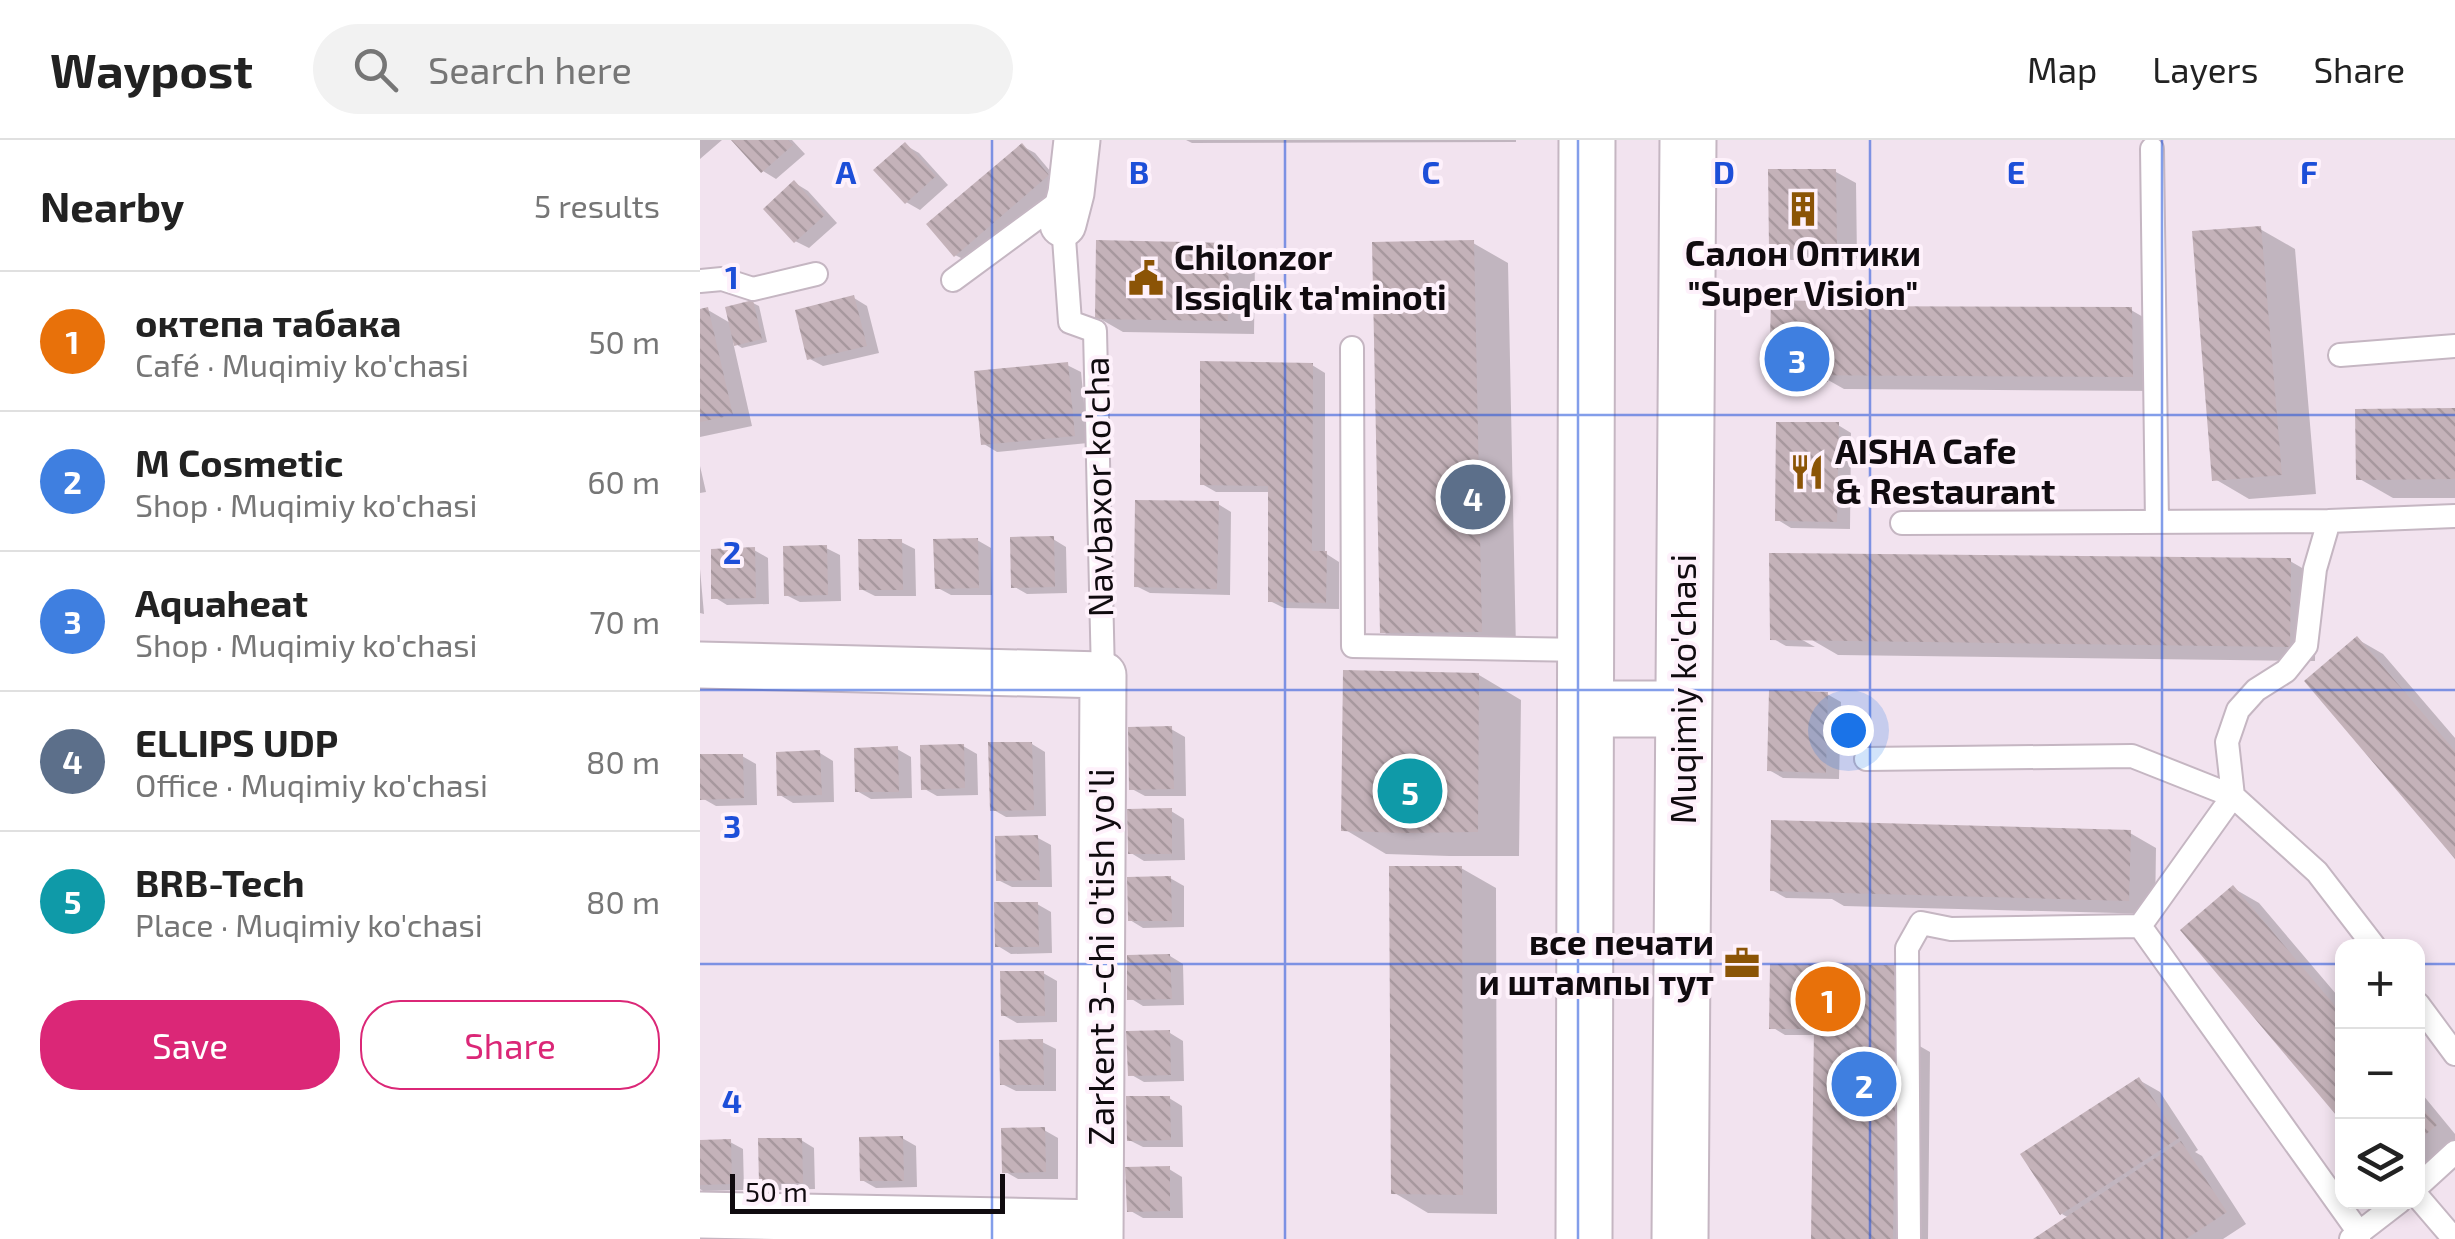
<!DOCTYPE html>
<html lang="en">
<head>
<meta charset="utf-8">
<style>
  :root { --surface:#fff; --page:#f2f2f2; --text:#222; --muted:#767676; --line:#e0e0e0; --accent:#db2777 }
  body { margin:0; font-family:"Exo 2",sans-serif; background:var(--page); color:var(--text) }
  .controls { position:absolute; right:30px; bottom:30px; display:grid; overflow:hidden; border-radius:20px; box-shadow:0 5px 15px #0003 }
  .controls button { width:90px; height:90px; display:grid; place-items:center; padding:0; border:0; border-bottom:2px solid var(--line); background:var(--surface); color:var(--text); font:50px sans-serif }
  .scale { position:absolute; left:30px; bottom:25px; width:275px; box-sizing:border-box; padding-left:10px; border:5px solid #100b0f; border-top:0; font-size:28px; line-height:35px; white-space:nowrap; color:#100b0f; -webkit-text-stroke:8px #fef1fb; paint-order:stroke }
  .you { position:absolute; left:1148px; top:590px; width:35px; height:35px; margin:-25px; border:8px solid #fff; border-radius:50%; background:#1a73e8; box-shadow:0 0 0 15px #1a73e833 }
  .badge { display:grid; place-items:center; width:65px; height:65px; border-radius:50%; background:var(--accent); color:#fff; font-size:32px; font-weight:700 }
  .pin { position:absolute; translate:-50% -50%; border:5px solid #fff; box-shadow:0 2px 10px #0006 }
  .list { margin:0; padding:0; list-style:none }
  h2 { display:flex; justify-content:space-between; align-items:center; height:130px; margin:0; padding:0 40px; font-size:42px }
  h2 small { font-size:32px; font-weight:400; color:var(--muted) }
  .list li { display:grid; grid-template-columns:65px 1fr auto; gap:30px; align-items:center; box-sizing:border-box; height:140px; padding:0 40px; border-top:2px solid var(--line) }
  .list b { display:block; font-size:38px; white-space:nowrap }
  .list p { margin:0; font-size:32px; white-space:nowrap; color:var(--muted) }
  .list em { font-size:32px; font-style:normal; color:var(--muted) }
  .actions { display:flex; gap:20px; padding:30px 40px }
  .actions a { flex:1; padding:22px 0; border:2px solid var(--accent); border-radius:40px; text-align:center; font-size:35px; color:var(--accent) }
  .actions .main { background:var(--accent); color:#fff }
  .icon { flex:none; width:55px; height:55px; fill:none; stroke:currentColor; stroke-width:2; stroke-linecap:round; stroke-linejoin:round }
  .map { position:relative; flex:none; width:1755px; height:1099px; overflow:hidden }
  header { display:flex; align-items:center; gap:60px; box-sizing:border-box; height:140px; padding:0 50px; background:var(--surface); border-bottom:2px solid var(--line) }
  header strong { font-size:48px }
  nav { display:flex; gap:55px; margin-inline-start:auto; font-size:35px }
  .search { width:700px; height:90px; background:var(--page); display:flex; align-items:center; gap:25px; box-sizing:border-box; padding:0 35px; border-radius:55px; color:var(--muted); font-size:38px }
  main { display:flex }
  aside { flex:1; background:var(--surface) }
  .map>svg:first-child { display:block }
  .shadow { fill:#0003 }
  .building { fill:url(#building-back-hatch) }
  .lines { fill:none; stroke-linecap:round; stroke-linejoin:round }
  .lane-casing { stroke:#c5b6c2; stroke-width:26 }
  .street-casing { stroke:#c5b6c2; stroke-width:49 }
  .primary-casing { stroke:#c5b6c2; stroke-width:59 }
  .lane { stroke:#fff; stroke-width:22 }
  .street { stroke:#fff; stroke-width:45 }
  .primary { stroke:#fff; stroke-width:55 }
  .grid { fill:none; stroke:#1d4ed8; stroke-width:2.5; stroke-opacity:0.55 }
  .labels { text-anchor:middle; stroke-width:8; stroke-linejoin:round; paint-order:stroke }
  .poi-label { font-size:35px; font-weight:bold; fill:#100b0f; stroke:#fef1fb; text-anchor:start }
  .street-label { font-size:35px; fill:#100b0f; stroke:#fef1fb }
  .grid-label { font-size:32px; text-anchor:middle; font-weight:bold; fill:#1d4ed8; stroke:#fef1fb; stroke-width:8; stroke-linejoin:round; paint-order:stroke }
</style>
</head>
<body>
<header>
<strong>Waypost</strong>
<div class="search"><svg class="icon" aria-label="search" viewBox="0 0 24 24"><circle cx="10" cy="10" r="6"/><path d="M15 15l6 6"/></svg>Search here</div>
<nav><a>Map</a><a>Layers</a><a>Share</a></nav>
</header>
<main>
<aside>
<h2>Nearby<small>5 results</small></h2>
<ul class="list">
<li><span class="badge" style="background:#e8710a">1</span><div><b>октепа табака</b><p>Café · Muqimiy ko'chasi</p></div><em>50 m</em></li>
<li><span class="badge" style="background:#3f7fe0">2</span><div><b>M Cosmetic</b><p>Shop · Muqimiy ko'chasi</p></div><em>60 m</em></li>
<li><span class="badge" style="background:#3f7fe0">3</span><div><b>Aquaheat</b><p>Shop · Muqimiy ko'chasi</p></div><em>70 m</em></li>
<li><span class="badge" style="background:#5c6f8a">4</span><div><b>ELLIPS UDP</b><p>Office · Muqimiy ko'chasi</p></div><em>80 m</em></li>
<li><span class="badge" style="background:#0f9aa8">5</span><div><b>BRB-Tech</b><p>Place · Muqimiy ko'chasi</p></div><em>80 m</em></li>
</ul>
<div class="actions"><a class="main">Save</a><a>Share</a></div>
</aside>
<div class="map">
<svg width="1755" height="1099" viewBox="0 0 1755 1099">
  <defs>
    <pattern id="building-back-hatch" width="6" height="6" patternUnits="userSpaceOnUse" patternTransform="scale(2.5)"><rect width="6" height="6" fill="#c4b2b9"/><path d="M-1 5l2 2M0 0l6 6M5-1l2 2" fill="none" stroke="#a7989e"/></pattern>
  </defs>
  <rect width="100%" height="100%" fill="#f2e3ef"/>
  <path class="shadow" d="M0 0H22L0 19Z
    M35 0H92L105 14 76 39 63 31Z
    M486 0H816V2L492 3Z
    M205 5 219 13 248 45 220 70 206 62Z
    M322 6 335 13 361 44 269 122 255 115Z
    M1136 32 1156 43 1157 119 1091 120 1071 108Z
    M95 43 108 51 137 83 109 108 95 101Z
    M1560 89 1595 109 1616 354 1549 359 1515 339Z
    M773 103 808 123 816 510 718 512 683 492Z
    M529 105 555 120 554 194 423 192 397 177Z
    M154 158 167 166 179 213 123 226 110 219Z
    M53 163 59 166 67 202 42 208 33 202 52 286 0 297V171L8 170 32 184Z
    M1117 163 1126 169 1431 170 1457 185 1459 251 1144 249 1128 240V242L1085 241 1072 234Z
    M367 225 381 232 388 303 297 312 284 304Z
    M612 225 625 233V413L639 422V469L584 468 570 461V352H516L502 344Z
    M1755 271V358H1693L1658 338Z
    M1138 285 1151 293 1150 389 1091 388 1078 380Z
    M0 326 6 352 0 353Z
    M518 364 531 372 530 455 450 453 436 446Z
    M353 399 366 407 367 453 327 454 313 446Z
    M277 400 291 408 292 455H251L238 448Z
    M201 402 215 409 216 456H175L161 449Z
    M126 408 140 415 141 461 100 462 86 455Z
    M54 410 68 418 69 464 27 465 14 457Z
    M1071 416 1590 421 1616 436 1615 521 1138 515 1100 493 1097 497 1115 507 1086 506 1072 498Z
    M0 429 4 474 0 473Z
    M1657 499 1683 514 1755 598V715Z
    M779 535 821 560 819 716H749L686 714 644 689Z
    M1127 554 1141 562 1139 639 1083 638 1069 630Z
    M471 589 485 597 486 656H445L432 649Z
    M332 604 345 612 346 676 306 677 292 669Z
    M263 606 277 614 278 655 237 656 223 648Z
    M197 609 211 617 212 658 171 659 157 651Z
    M120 613 133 621 134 662 93 663 80 655Z
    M42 616 56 624 57 665 16 666 2 658Z
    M471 671 484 679 485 720 444 721 431 713Z
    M1430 693 1456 708 1455 774 1144 766 1132 759 1086 758 1072 750Z
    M338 698 351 705 352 747H312L298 740Z
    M761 728 796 748 797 1074 728 1073 693 1052Z
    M470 738 484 746V787L443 788 430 780Z
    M1533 748 1559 763 1642 861V978L1483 790Z
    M337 764 351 772 352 813 311 814 298 806Z
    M470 816 483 824 484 865 443 866 430 858Z
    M1196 828 1209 900 1230 912 1228 1099H1114L1116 895H1085L1072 887Z
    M343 833 357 841V882L317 883 303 875Z
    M470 893 483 901 484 941 444 942 430 934Z
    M342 902 356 909V951H316L302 944Z
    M1439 940 1460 952 1498 1010 1495 1012 1502 1016 1546 1084 1523 1099H1337L1369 1078 1362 1074Z
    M1718 949 1755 994V1005L1718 1037Z
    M469 958 482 966 483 1007H443L429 1000Z
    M344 990 358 998V1039H318L304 1031Z
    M202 998 216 1006 217 1047 176 1048 162 1040Z
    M101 1000 114 1008 115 1049 74 1050 61 1042Z
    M0 1002H30L43 1009 44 1050 3 1051 0 1049Z
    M469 1029 482 1037 483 1078H443L429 1070Z"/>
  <path class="building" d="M31 0H88L93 5 61 33Z
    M205 2 236 36 205 64 173 30Z
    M322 3 349 35 254 117 226 84Z
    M1068 29H1136L1137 109H1069Z
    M94 40 125 75 94 103 63 69Z
    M1561 86 1582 335 1512 341 1492 91Z
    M396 100 529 103 528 181 395 179Z
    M774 100 782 492 680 493 672 102Z
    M154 155 167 206 107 220 95 170Z
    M53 160 62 199 34 206 25 167Z
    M1071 160 1117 161V166L1432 167 1433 237 1069 235Z
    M8 167 33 275 0 282V169Z
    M500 221 613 223 612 411H627L626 463 568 462V346L500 345Z
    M368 222 375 296 281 305 274 231Z
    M1755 268V339L1656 340 1655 269Z
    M1076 282H1139L1137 382 1075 381Z
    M435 360 519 361 517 449 434 447Z
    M354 396 355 447 311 448 310 397Z
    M278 398 279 448 235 449 233 399Z
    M158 399H202L203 450H159Z
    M127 405 128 455 84 456 83 406Z
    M55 407 56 458 11 459V409Z
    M1069 413 1591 418 1590 507 1070 500Z
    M1657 496 1755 611V719L1604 541Z
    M643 530 779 533 778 692 704 693 641 691Z
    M1069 550 1128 552 1126 633 1067 631Z
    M472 586 474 649 429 650 428 587Z
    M288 602H332L334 670 290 671Z
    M264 604 265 648 221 650 220 605Z
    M198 606 199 652H155L154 608Z
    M120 610 122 655 77 656 76 612Z
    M0 614H43L44 658 0 660Z
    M472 668V714H428L427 669Z
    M1071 680 1431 690 1429 761 1070 751Z
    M338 695 340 740 296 741 295 696Z
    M689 726H762L763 1055 691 1054Z
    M471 736 472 781H428L427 737Z
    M1533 745 1642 874V982L1480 790Z
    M294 762H338L339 807H295Z
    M470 814 472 859 427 860V815Z
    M1070 824 1197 825 1193 1099H1111L1114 889H1069Z
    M300 831H344L345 876H301Z
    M470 890 471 935 428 936 426 891Z
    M343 899 344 945H300L299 900Z
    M1439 937 1479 998 1360 1075 1320 1014Z
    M426 956H470L471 1000 427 1001Z
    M1718 962 1737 985 1718 1001Z
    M345 987 346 1032 302 1033 301 988Z
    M203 996 204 1041H160L159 997Z
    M58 998H102L103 1043 59 1044Z
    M31 999 32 1044 0 1045V1000Z
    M1481 1001 1527 1072 1486 1099H1333Z
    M470 1026V1071L427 1072 425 1027Z"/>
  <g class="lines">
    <defs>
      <path id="lane" d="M1452 9 1457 382
        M363 84 370 182 395 191 403 535
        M253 140 367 56
        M0 141 22 139 53 149 116 134
        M652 208 653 506 886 510
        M1640 215 1755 206
        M1202 383 1629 381
        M1166 619 1432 616 1533 656 1440 786 1251 789 1221 783 1207 808 1209 1099
        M1440 786 1660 1094
        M1674 806 1617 732 1533 656 1527 602 1538 570 1556 550 1586 531 1606 506 1615 429 1629 381 1755 376
        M1718 864 1755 914
        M1718 1046 1755 1012
        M1718 1057 1754 1099
        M1651 1099 1699 1062"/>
      <path id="street" d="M363 84 371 53 377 0
        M0 525 403 535 400 1099
        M0 1075 400 1083"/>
      <path id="primary" d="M886 569H983
        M884 1099 887 0
        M980 1099 988 0"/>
    </defs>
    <use href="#lane" class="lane-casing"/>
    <use href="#street" class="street-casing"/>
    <use href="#primary" class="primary-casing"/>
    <use href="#lane" class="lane"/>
    <use href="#street" class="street"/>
    <use href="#primary" class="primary"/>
  </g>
  <path class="grid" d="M292 0V1099M585 0V1099M878 0V1099M1170 0V1099M1462 0V1099M0 275H1755M0 550H1755M0 824H1642M1718 824H1755"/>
  <defs>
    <symbol id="building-bare" viewBox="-9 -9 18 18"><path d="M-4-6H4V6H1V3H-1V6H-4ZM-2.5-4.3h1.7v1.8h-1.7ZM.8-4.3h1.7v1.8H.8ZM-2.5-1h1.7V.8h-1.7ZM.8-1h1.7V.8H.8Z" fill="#8b5406" stroke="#fef1fb" stroke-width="2.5" paint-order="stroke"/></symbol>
    <symbol id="civic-bare" viewBox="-9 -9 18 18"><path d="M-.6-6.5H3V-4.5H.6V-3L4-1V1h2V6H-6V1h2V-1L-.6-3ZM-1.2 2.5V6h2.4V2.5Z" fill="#8b5406" stroke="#fef1fb" stroke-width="2.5" paint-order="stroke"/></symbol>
    <symbol id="restaurant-bare" viewBox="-9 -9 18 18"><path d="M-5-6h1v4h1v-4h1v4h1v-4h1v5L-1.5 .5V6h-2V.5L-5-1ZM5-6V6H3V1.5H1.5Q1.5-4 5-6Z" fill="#8b5406" stroke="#fef1fb" stroke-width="2.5" paint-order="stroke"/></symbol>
    <symbol id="office-bare" viewBox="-9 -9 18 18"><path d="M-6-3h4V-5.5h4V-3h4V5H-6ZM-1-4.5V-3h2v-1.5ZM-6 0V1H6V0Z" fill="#8b5406" stroke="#fef1fb" stroke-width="2.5" paint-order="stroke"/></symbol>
  </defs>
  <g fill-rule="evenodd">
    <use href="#building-bare" x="1078" y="44" width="50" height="50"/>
    <use href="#civic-bare" x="421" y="113" width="50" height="50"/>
    <use href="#restaurant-bare" x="1082" y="307" width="50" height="50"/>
    <use href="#office-bare" x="1017" y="798" width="50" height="50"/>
  </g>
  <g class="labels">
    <g class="poi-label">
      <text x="1103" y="126" text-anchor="middle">Салон Оптики<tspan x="1103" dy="40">"Super Vision"</tspan></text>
      <text x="474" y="130">Chilonzor<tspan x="474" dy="40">Issiqlik ta'minoti</tspan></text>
      <text x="1135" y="324">AISHA Cafe<tspan x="1135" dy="40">&amp; Restaurant</tspan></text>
      <text x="1014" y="815" text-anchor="end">все печати<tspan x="1014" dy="40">и штампы тут</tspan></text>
    </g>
    <g class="street-label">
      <text transform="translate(399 347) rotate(-91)" y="12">Navbaxor ko'cha</text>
      <text transform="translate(984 549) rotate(-90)" y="12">Muqimiy ko'chasi</text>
      <text transform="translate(402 817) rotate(-90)" y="12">Zarkent 3-chi o'tish yo'li</text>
    </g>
  </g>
  <g class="grid-label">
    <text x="146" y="44">A</text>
    <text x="439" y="44">B</text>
    <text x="731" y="44">C</text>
    <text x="1024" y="44">D</text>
    <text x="1316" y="44">E</text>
    <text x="1609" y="44">F</text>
    <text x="32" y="149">1</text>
    <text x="32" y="424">2</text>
    <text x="32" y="698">3</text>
    <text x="32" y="973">4</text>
  </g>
</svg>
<div class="controls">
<button>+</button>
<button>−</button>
<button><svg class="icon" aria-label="layers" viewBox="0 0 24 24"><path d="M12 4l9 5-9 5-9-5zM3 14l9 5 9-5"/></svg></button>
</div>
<div class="scale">50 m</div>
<div class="you"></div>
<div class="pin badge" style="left:1128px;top:859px;background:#e8710a">1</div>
<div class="pin badge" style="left:1164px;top:944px;background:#3f7fe0">2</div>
<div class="pin badge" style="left:1097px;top:219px;background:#3f7fe0">3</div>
<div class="pin badge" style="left:773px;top:357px;background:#5c6f8a">4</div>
<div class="pin badge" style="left:710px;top:651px;background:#0f9aa8">5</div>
</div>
</main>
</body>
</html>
